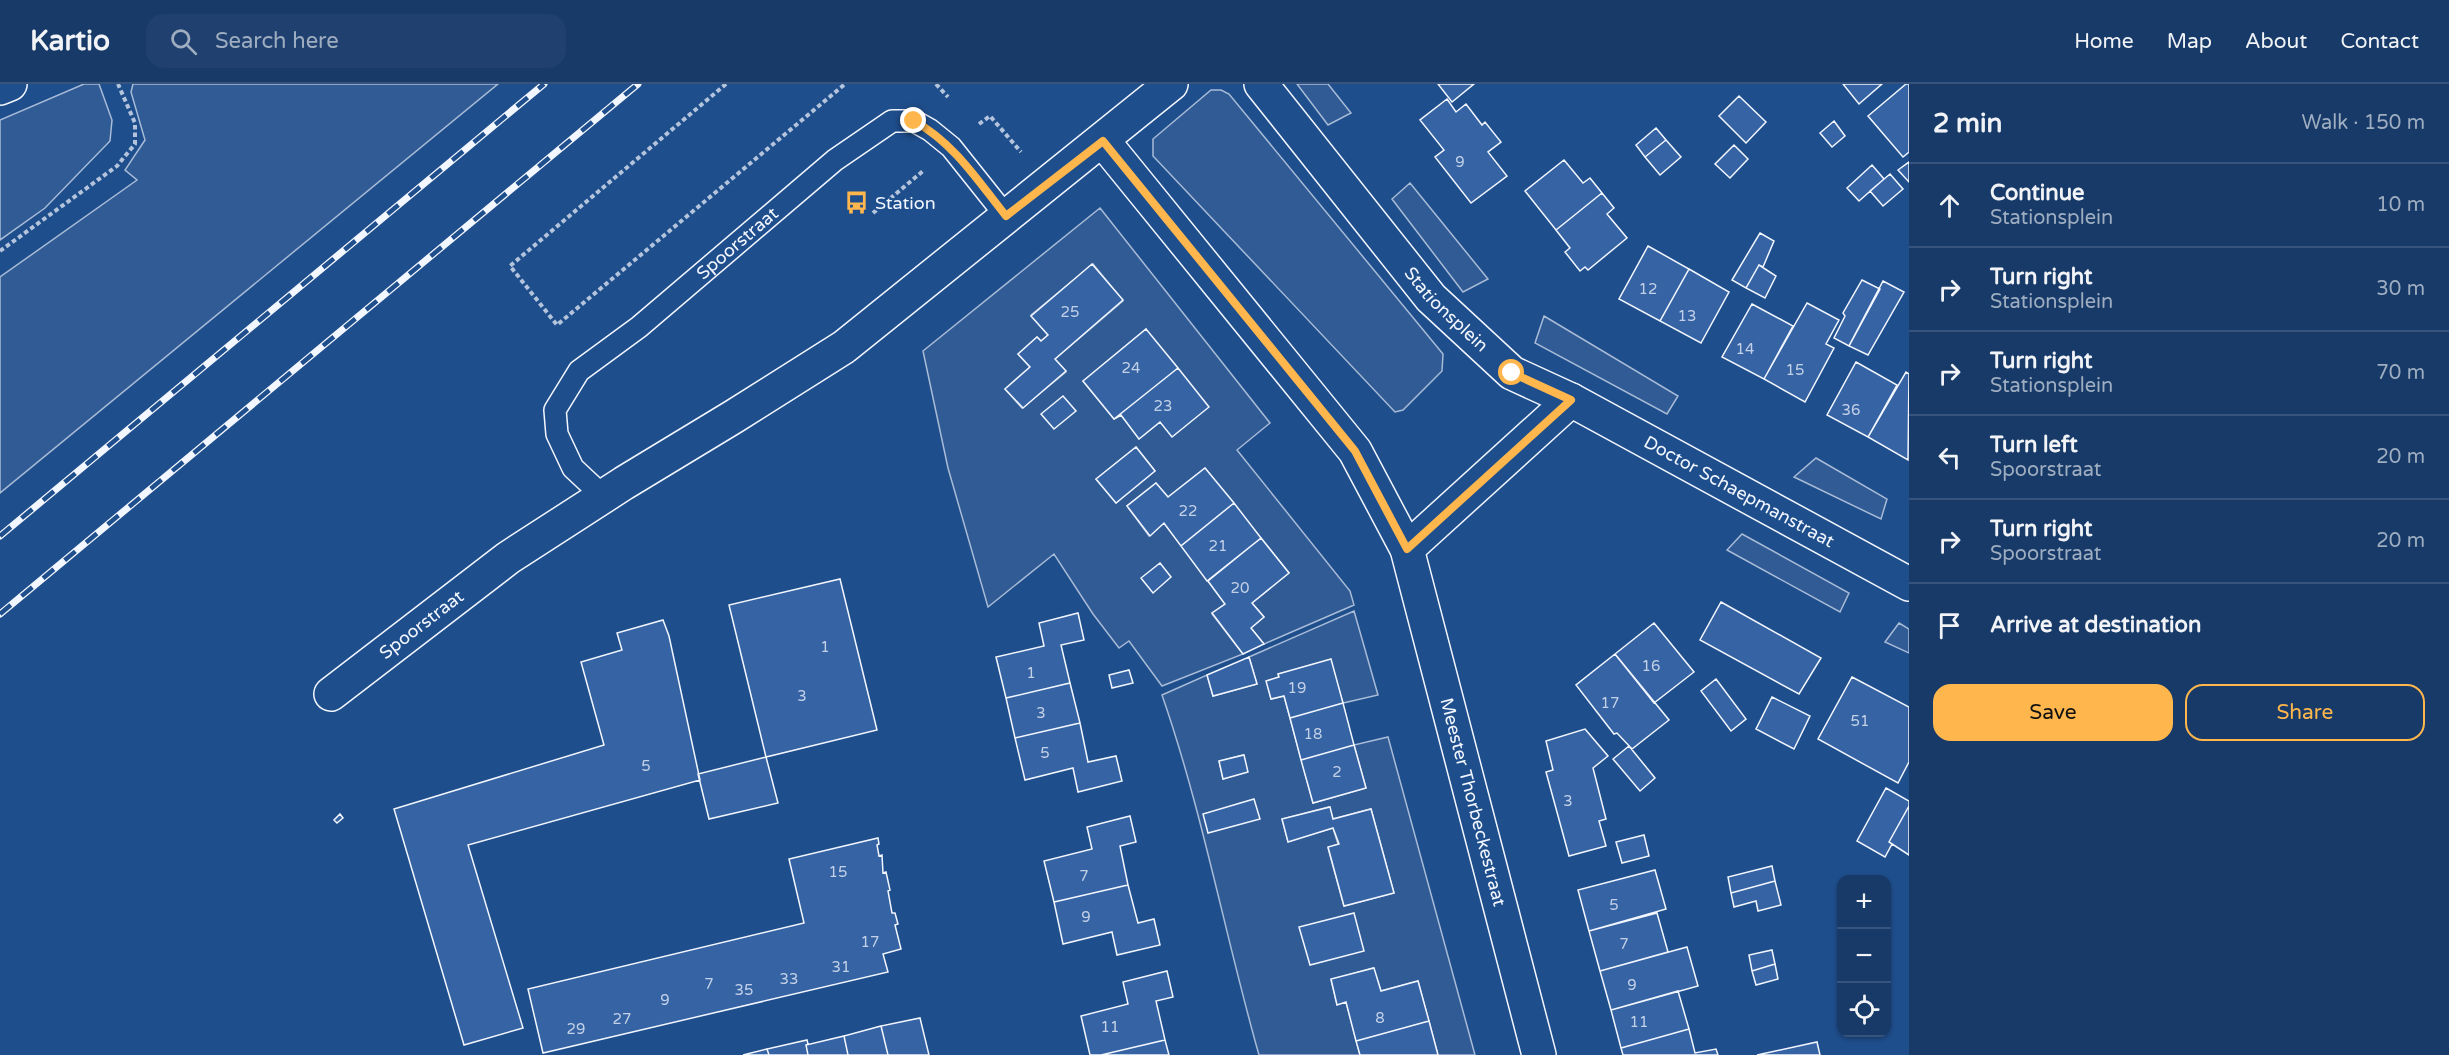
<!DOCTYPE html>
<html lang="en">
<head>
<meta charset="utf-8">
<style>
  :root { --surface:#173a69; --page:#20416f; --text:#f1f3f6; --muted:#9eadc0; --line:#36547d; --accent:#ffb74d }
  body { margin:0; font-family:"Varela Round",sans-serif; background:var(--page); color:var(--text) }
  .controls { position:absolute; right:18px; bottom:18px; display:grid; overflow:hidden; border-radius:12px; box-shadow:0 2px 4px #0004 }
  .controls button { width:54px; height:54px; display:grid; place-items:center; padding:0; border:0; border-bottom:2px solid var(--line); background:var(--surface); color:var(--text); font:30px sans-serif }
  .stop { position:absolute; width:18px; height:18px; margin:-14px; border:4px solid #ffb74d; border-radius:50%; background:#fff }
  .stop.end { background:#ffb74d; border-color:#fff; box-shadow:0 2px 6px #0008 }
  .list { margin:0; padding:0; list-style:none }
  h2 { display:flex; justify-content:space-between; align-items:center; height:78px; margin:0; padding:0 24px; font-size:26px }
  h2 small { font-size:20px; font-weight:400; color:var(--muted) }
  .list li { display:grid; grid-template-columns:39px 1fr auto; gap:18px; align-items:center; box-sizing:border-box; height:84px; padding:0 24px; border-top:2px solid var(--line) }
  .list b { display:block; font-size:22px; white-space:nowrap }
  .list p { margin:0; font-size:20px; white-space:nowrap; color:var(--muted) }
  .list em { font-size:20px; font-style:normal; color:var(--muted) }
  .actions { display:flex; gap:12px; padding:18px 24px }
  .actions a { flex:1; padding:14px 0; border:2px solid var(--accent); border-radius:18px; text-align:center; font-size:21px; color:var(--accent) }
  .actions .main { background:var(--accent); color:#111 }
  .icon { flex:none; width:33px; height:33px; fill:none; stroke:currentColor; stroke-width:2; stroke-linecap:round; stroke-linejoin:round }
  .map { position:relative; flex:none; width:1909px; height:971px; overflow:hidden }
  header { display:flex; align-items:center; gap:36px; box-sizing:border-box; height:84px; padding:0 30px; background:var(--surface); border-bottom:2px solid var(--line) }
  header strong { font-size:28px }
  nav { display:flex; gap:33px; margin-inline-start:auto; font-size:21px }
  .search { width:420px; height:54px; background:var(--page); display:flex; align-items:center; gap:15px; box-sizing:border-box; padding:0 21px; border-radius:18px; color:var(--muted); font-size:22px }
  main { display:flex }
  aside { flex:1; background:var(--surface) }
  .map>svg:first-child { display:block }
  .green { fill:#305b95; stroke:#a8bbd7; stroke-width:1.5; fill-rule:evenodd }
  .building { fill:#3563a3; stroke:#f2f6ff; stroke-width:1.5 }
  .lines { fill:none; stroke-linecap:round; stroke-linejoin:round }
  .service-casing { stroke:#f2f6ff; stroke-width:24 }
  .minor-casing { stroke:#f2f6ff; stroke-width:36 }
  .tertiary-casing { stroke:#f2f6ff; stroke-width:36 }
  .path { stroke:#b3c4dc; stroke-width:4; stroke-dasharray:4.5 3; stroke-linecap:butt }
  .service { stroke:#1f4e8c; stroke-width:21 }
  .minor { stroke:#1f4e8c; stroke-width:33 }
  .tertiary { stroke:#1f4e8c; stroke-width:33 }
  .rail-casing { stroke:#f2f6ff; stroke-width:7 }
  .rail { stroke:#1f4e8c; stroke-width:4.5; stroke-dasharray:14; stroke-linecap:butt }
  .route { stroke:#ffb74d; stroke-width:8 }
  .labels { text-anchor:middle; stroke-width:4.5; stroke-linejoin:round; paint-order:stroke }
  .number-label { font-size:15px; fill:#c3d1e8 }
  .poi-label { font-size:18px; fill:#f2f6ff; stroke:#1f4e8c; text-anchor:start }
  .street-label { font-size:18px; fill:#f2f6ff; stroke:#1f4e8c }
</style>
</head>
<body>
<header>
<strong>Kartio</strong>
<div class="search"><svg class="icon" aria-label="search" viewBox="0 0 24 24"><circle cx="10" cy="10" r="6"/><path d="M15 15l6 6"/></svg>Search here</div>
<nav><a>Home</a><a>Map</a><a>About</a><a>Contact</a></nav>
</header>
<main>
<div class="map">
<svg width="1909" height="971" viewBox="0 0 1909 971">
  <rect width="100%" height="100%" fill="#1f4e8c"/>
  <path class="green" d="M84 0H99L112 36 110 57 45 124 0 156V36Z
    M133 0H498L0 409V193L137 96 125 86 145 56 131 8Z
    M1297 0H1328L1351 29 1328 41Z
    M1211 6H1221L1229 10 1443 270 1442 287 1403 326 1395 328 1153 72V55Z
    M1410 99 1488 195 1463 208 1392 115Z
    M1100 124 1270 339 1237 366 1350 507 1354 521 1264 560 1251 544 1264 533 1252 519 1289 489 1205 384 1168 413 1156 399 1127 422 1149 452 1164 439 1225 520 1212 530 1243 570 1162 602 1129 557 1119 564 1093 530 1054 470 988 523 948 384 923 267ZM1093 180 1123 217 1055 275 1066 288 1022 324 1005 305 1030 283 1018 270 1037 253 1041 257 1048 251 1031 231ZM1146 245 1160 338 1139 355 1121 331 1114 335 1083 297ZM1136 363 1155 387 1116 419 1096 395Z
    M1544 232 1678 312 1667 330 1535 259Z
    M1816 374 1887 415 1881 435 1794 393Z
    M1742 450 1849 509 1840 528 1727 466Z
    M1354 527 1378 611 1343 619 1330 576 1278 590 1279 593 1267 597 1271 615 1284 612 1313 719 1366 704 1354 661 1388 653 1475 971H1438L1418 897 1381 907 1373 884 1331 896 1337 920 1346 918 1360 971H1259C1225 852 1203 729 1162 611L1207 591 1213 612 1257 600 1249 573ZM1243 671 1247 688 1223 695 1219 677ZM1329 723 1333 735 1371 725 1394 809 1344 822 1328 764 1338 760 1333 744 1288 757 1282 735Z
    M1899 539 1909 545V569L1885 558Z"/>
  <path class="building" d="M1438 0H1474L1452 18Z
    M1843 0H1882L1859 20Z
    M1906 0H1909V68L1903 73 1868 32Z
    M1739 12 1766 38 1746 59 1719 32Z
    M1447 15 1456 28 1466 20 1482 41 1485 38 1501 58 1488 68 1507 92 1471 119 1435 73 1444 66 1420 36Z
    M1834 37 1845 52 1832 63 1820 49Z
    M1656 44 1666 56 1645 73 1636 61Z
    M1666 56 1681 73 1660 91 1645 73Z
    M1734 61 1748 75 1730 94 1715 80Z
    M1564 76 1583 99 1590 94 1602 109 1556 146 1525 107Z
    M1909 78V98L1898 86Z
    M1872 81 1884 95 1859 117 1847 104Z
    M1890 90 1903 105 1883 122 1870 107Z
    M1602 109 1614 124 1607 130 1627 154 1588 186 1585 183 1580 187 1565 168 1570 164 1556 146Z
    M1760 149 1774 157 1763 183 1759 181 1746 204 1732 196Z
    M1648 162 1689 185 1660 237 1619 215Z
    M1092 180 1123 216 1055 275 1066 287 1023 324 1005 305 1030 283 1018 270 1037 253 1041 257 1048 251 1031 232Z
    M1759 181 1776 192 1765 214 1746 204Z
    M1689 185 1729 208 1701 259 1660 237Z
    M1862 196 1880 205 1849 262 1834 254 1845 232 1843 229Z
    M1883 197 1904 208 1868 271 1849 262Z
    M1807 219 1839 236 1826 260 1834 264 1805 318 1764 295Z
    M1752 220 1793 242 1764 295 1722 273Z
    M1146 245 1178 284 1114 335 1083 297Z
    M1856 278 1897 301 1868 353 1827 331Z
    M1178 284 1209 323 1172 353 1160 338 1139 355 1121 331 1114 335Z
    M1906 288 1909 290 1908 376 1868 353Z
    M1063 312 1076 327 1054 345 1041 330Z
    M1136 363 1155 387 1116 419 1096 395Z
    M1205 384 1234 419 1181 462 1164 439 1150 452 1127 422 1156 399 1168 413Z
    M1234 419 1261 454 1207 497 1181 462Z
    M1261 454 1289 489 1252 519 1264 533 1251 544 1264 560 1243 570 1212 529 1225 520 1208 497Z
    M1160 479 1171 493 1153 509 1141 494Z
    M840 495 877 646 766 673 729 521Z
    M1721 518 1821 574 1799 610 1700 556Z
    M1078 529 1084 556 1061 561 1070 599 1006 614 996 573 1044 562 1039 539Z
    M663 536 669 552 700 696 468 761 523 944 464 961 394 725 604 661 581 578 622 566 617 549Z
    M1654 539 1694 588 1654 619 1615 570Z
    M1615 570 1669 636 1632 665 1617 649 1614 650 1576 601Z
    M1249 573 1257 600 1213 612 1207 591Z
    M1331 575 1343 619 1290 634 1284 612 1271 615 1266 597 1279 593 1278 590Z
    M1129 586 1133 599 1112 604 1109 591Z
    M1852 593 1909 623V678L1898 699 1818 655Z
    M1716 595 1746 635 1731 647 1701 607Z
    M1070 599 1080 639 1015 654 1006 614Z
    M1772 613 1810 632 1794 665 1756 645Z
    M1343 619 1354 661 1301 676 1290 634Z
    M1080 639 1088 678 1116 672 1122 697 1078 708 1073 684 1025 696 1015 654Z
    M1585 645 1608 672 1593 684 1606 735 1599 737 1606 762 1569 772 1546 688 1553 686 1546 657Z
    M1354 661 1366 704 1313 719 1301 676Z
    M1629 662 1655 694 1640 707 1613 675Z
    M1244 671 1248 688 1223 695 1219 677Z
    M766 673 778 719 709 735 698 690Z
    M1886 704 1909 717V722L1889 758 1892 760 1885 773 1857 757Z
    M1254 715 1260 735 1208 749 1203 730Z
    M1909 722V771L1889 758Z
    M1330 723 1333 735 1371 725 1394 809 1344 822 1328 763 1339 760 1333 744 1288 758 1282 735Z
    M340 730 343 734 337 739 334 736Z
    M1130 732 1136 758 1120 762 1128 801 1054 818 1044 777 1092 765 1087 743Z
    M1644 751 1649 772 1622 779 1616 758Z
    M878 754 879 760 877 761 879 772 882 771 883 789 886 788 890 806 888 807 892 829H895L898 840 895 841 901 865 883 870 888 888 543 969 528 905 804 839 789 775Z
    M1772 782 1775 797 1731 809 1728 793Z
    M1655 786 1666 825 1589 847 1578 806Z
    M1775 797 1781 821 1758 827 1756 817 1734 823 1731 809Z
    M1128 801 1138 839 1154 835 1160 861 1117 871 1112 848 1063 860 1054 818Z
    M1354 829 1364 867 1310 881 1299 843Z
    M1657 829 1668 868 1600 887 1589 847Z
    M1687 863 1698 902 1611 926 1600 887Z
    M1772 866 1775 880 1752 887 1749 871Z
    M1775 880 1778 895 1756 901 1752 887Z
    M1374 884 1381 907 1418 897 1429 937 1356 957 1346 918 1337 921 1331 895Z
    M1167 887 1173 913 1156 917 1165 956 1101 971H1090L1081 932 1128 920 1123 898Z
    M1678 907 1689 945 1621 964 1611 926Z
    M920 934 929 971H888L881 942Z
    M1429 937 1438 971H1360L1356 957Z
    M881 942 888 971H848L844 952Z
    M1689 945 1695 969 1716 965 1718 971H1623L1621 964Z
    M844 952 848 971H808L806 961Z
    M807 956 808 960 806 961 808 971H769L767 965Z
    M1165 956 1169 971H1101Z
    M1817 958 1820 971H1757Z
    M767 965 769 971H743Z"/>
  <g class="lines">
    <defs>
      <g id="service">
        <path id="s1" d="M603 412 573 384 557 350 555 326 579 287 639 243 835 76 892 37H914L930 46 951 63 1006 132"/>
      </g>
      <g id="minor">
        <path id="s2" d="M1261 0 1431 214 1512 289 1571 316 1909 500"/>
        <path id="s3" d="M1103 57 1355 367 1407 465 1539 971"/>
        <path d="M1407 465 1571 316"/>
        <path id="s4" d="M331 610 508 474 624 399 733 333 844 263 1171 0"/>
      </g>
      <path id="tertiary" d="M0 4 10 0"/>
    </defs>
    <use href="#service" class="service-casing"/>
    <use href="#minor" class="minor-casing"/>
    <use href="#tertiary" class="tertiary-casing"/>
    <path class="path" d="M726 0 510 182 557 241 845 0
      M936 0 948 13
      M979 40 990 32 1021 68
      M873 129 923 87
      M0 167 117 82 135 60V39L118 0"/>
    <use href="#service" class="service"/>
    <use href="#minor" class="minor"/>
    <use href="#tertiary" class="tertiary"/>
    <defs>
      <path id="rail" d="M0 452 544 0
        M0 530 638 0"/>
    </defs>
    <use href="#rail" class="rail-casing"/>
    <use href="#rail" class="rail"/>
  </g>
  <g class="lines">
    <path class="route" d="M914 37C954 59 978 97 1006 132L1103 57 1355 367 1407 465 1571 316 1512 289"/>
  </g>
  <defs>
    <symbol id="bus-bare" viewBox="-9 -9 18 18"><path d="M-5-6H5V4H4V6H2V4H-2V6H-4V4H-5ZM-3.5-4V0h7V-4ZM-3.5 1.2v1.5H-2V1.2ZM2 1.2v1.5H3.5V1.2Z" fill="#ffb74d" stroke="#1f4e8c" stroke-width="2.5" paint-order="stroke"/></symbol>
  </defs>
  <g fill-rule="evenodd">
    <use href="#bus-bare" x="840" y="102" width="33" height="33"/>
  </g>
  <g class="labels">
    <g class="number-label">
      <text x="1460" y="83">9</text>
      <text x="1648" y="210">12</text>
      <text x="1070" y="233">25</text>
      <text x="1687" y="237">13</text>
      <text x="1745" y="270">14</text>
      <text x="1131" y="289">24</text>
      <text x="1795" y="291">15</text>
      <text x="1163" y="327">23</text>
      <text x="1851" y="331">36</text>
      <text x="1188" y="432">22</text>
      <text x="1218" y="467">21</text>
      <text x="1240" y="509">20</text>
      <text x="825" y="568">1</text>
      <text x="1651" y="587">16</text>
      <text x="1031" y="594">1</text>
      <text x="1297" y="609">19</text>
      <text x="802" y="617">3</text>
      <text x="1610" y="624">17</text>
      <text x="1041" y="634">3</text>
      <text x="1860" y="642">51</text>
      <text x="1313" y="655">18</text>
      <text x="1045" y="674">5</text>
      <text x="646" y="687">5</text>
      <text x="1337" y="693">2</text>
      <text x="1568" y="722">3</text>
      <text x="838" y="793">15</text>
      <text x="1084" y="797">7</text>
      <text x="1614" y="826">5</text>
      <text x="1086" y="838">9</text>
      <text x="870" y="863">17</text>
      <text x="1624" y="865">7</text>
      <text x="841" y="888">31</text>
      <text x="789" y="900">33</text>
      <text x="709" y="905">7</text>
      <text x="1632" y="906">9</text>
      <text x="744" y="911">35</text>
      <text x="665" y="921">9</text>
      <text x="1380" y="939">8</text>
      <text x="622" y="940">27</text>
      <text x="1639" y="943">11</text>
      <text x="1110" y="948">11</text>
      <text x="576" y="950">29</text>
    </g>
    <g class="poi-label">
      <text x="875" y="125">Station</text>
    </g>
    <g class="street-label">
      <text dy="6" stroke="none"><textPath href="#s1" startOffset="352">Spoorstraat</textPath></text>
      <text dy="6" stroke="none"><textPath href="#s2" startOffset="292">Stationsplein</textPath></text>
      <text dy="6" stroke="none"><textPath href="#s2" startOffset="640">Doctor Schaepmanstraat</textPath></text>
      <text dy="6" stroke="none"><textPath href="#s4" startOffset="114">Spoorstraat</textPath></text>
      <text dy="6" stroke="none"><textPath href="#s3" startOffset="772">Meester Thorbeckestraat</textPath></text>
    </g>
  </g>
</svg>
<div class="controls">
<button>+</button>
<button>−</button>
<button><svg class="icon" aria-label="locate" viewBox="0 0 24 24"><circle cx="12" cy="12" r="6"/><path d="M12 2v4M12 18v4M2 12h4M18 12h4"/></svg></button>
</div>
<div class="stop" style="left:1512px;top:289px"></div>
<div class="stop end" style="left:914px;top:37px"></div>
</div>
<aside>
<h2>2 min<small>Walk · 150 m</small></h2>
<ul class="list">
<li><svg class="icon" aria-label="ahead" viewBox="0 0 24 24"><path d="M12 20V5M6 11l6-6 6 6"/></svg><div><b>Continue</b><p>Stationsplein</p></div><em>10 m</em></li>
<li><svg class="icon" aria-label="right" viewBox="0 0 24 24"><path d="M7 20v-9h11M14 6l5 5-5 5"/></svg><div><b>Turn right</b><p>Stationsplein</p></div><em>30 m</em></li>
<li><svg class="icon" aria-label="right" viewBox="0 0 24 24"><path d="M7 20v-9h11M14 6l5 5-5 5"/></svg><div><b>Turn right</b><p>Stationsplein</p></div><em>70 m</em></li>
<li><svg class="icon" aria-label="left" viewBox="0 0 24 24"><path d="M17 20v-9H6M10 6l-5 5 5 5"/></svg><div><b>Turn left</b><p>Spoorstraat</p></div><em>20 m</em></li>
<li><svg class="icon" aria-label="right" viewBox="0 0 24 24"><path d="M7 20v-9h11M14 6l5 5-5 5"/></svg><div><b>Turn right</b><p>Spoorstraat</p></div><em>20 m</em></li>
<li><svg class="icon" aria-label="arrive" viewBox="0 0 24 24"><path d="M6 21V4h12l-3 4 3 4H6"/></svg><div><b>Arrive at destination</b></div></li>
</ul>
<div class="actions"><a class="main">Save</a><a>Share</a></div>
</aside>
</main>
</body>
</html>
